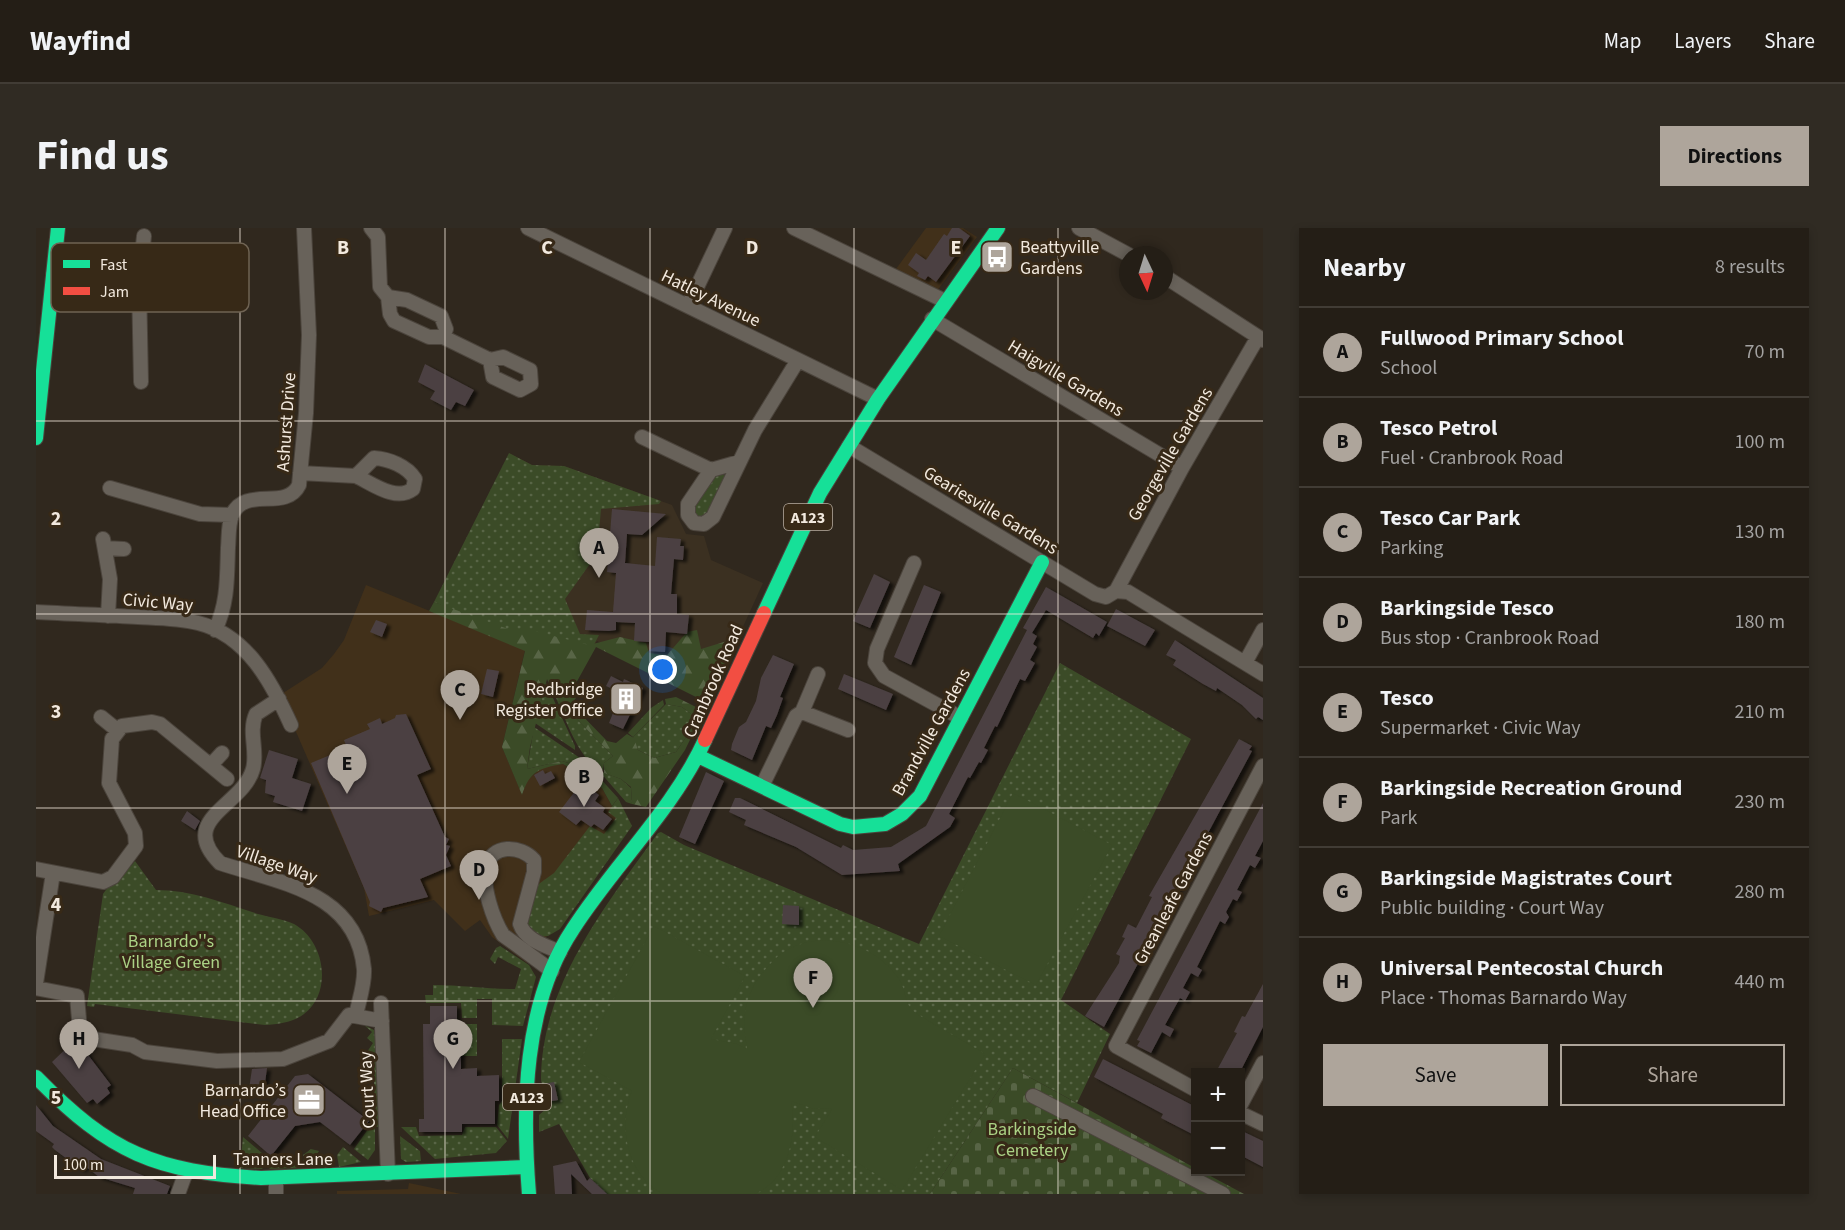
<!DOCTYPE html>
<html lang="en">
<head>
<meta charset="utf-8">
<style>
  :root { --surface:#241e16; --page:#302b23; --text:#f1f3f6; --muted:#a3a2a1; --line:#413c35; --accent:#aea59b }
  body { margin:0; font-family:"Source Sans 3",sans-serif; background:var(--page); color:var(--text) }
  .controls { position:absolute; right:18px; bottom:18px; display:grid; overflow:hidden; border-radius:0px; box-shadow:0 3px 9px #0003 }
  .controls button { width:54px; height:54px; display:grid; place-items:center; padding:0; border:0; border-bottom:2px solid var(--line); background:var(--surface); color:var(--text); font:30px sans-serif }
  .compass { position:absolute; left:1083px; top:18px; width:54px; height:54px; border-radius:50%; background:var(--surface); box-shadow:0 3px 9px #0003; rotate:176deg }
  .scale { position:absolute; left:18px; bottom:15px; width:162px; box-sizing:border-box; padding-left:6px; border:3px solid #f2e9de; border-top:0; font-size:16px; line-height:21px; white-space:nowrap; color:#f2e9de; -webkit-text-stroke:4px #372917; paint-order:stroke }
  .you { position:absolute; left:627px; top:442px; width:21px; height:21px; margin:-15px; border:4px solid #fff; border-radius:50%; background:#1a73e8; box-shadow:0 0 0 9px #1a73e833 }
  .badge { display:grid; place-items:center; width:39px; height:39px; border-radius:50%; background:var(--accent); color:#111; font-size:20px; font-weight:700 }
  .pin { position:absolute; translate:-50% -50px; filter:drop-shadow(0 2px 3px #0008) }
  .pin::after { content:''; position:absolute; top:32px; width:21px; height:18px; background:inherit; clip-path:polygon(0 0,100% 0,50% 100%) }
  .list { margin:0; padding:0; list-style:none }
  h2 { display:flex; justify-content:space-between; align-items:center; height:78px; margin:0; padding:0 24px; font-size:26px }
  h2 small { font-size:20px; font-weight:400; color:var(--muted) }
  .list li { display:grid; grid-template-columns:39px 1fr auto; gap:18px; align-items:center; box-sizing:border-box; height:90px; padding:0 24px; border-top:2px solid var(--line) }
  .list b { display:block; font-size:22px; white-space:nowrap }
  .list p { margin:0; font-size:20px; white-space:nowrap; color:var(--muted) }
  .list em { font-size:20px; font-style:normal; color:var(--muted) }
  .actions { display:flex; gap:12px; padding:18px 24px }
  .actions a { flex:1; padding:14px 0; border:2px solid var(--accent); border-radius:0px; text-align:center; font-size:21px; color:var(--accent) }
  .actions .main { background:var(--accent); color:#111 }
  .map { position:relative; flex:none; width:1227px; height:966px; overflow:hidden; border-radius:0px }
  header { display:flex; align-items:center; gap:36px; box-sizing:border-box; height:84px; padding:0 30px; background:var(--surface); border-bottom:2px solid var(--line) }
  header strong { font-size:28px }
  nav { display:flex; gap:33px; margin-inline-start:auto; font-size:21px }
  .intro { display:flex; align-items:center; justify-content:space-between; box-sizing:border-box; height:144px; padding:0 36px }
  h1 { margin:0; font-size:42px }
  .button { padding:15px 27px; border-radius:0px; background:var(--accent); color:#111; font-size:21px; font-weight:700 }
  main { display:flex; gap:36px; padding:0 36px }
  aside { flex:1; background:var(--surface); border-radius:0px; box-shadow:0 3px 9px #0003 }
  .map>svg:first-child { display:block }
  .built { fill:#41301a }
  .education { fill:#3b3021 }
  .grass { fill:url(#grass-dots) }
  .forest { fill:url(#forest-firs) }
  .cemetery { fill:url(#cemetery-stones) }
  .pitch { fill:#3b4b27 }
  .building { fill:#4b4042; filter:url(#shadow) }
  .lines { fill:none; stroke-linecap:round; stroke-linejoin:round }
  .street-casing { stroke:#4b443c; stroke-width:16 }
  .fast-casing { stroke:#4b443c; stroke-width:16 }
  .jam-casing { stroke:#4b443c; stroke-width:16 }
  .street { stroke:#68625a; stroke-width:14 }
  .fast { stroke:#16e098; stroke-width:14 }
  .jam { stroke:#f24e42; stroke-width:14 }
  .grid { fill:none; stroke:#f2e9de; stroke-width:1.5; stroke-opacity:0.55 }
  .labels { text-anchor:middle; stroke-width:6; stroke-linejoin:round; paint-order:stroke }
  .shield { fill:#372917; stroke:#baafa2; stroke-width:1.5 }
  .shield-label { font-size:16px; font-weight:bold; fill:#f2e9de }
  .poi-label { font-size:18px; fill:#f2e9de; stroke:#372917; text-anchor:end }
  .street-label { font-size:18px; fill:#f2e9de; stroke:#372917 }
  .park-label { font-size:18px; fill:#abd285; stroke:#372917 }
  .key { fill:#372917; stroke:#6f6353; stroke-width:1.5 }
  .key-label { font-size:16px; fill:#f2e9de }
  .grid-label { font-size:20px; text-anchor:middle; font-weight:bold; fill:#f2e9de; stroke:#372917; stroke-width:6; stroke-linejoin:round; paint-order:stroke }
</style>
</head>
<body>
<header>
<strong>Wayfind</strong>
<nav><a>Map</a><a>Layers</a><a>Share</a></nav>
</header>
<div class="intro"><h1>Find us</h1><a class="button">Directions</a></div>
<main>
<div class="map">
<svg width="1227" height="966" viewBox="0 0 1227 966">
  <defs>
    <pattern id="grass-dots" width="8" height="8" patternUnits="userSpaceOnUse" patternTransform="scale(1.5)"><rect width="8" height="8" fill="#3b4b27"/><path d="M2 2h.1M6 6h.1" fill="none" stroke="#586546" stroke-width="1.8" stroke-linecap="round"/></pattern>
    <pattern id="forest-firs" width="22" height="20" patternUnits="userSpaceOnUse" patternTransform="scale(1.5)"><rect width="22" height="20" fill="#3b4b27"/><path d="M5 1l3.5 6h-7zM16 11l3.5 6h-7z" fill="#586546"/></pattern>
    <pattern id="cemetery-stones" width="16" height="16" patternUnits="userSpaceOnUse" patternTransform="scale(1.5)"><rect width="16" height="16" fill="#3b4b27"/><path d="M2 7V4a2 2 0 0 1 4 0v3zM10 15v-3a2 2 0 0 1 4 0v3z" fill="#586546"/></pattern>
    <filter id="shadow"><feDropShadow dx="4" dy="2.5" stdDeviation="1.5" flood-color="#0009"/></filter>
  </defs>
  <rect width="100%" height="100%" fill="#30281e"/>
  <path class="built" d="M890 0H927L941 9 901 63 860 41Z
    M330 357 489 422 466 519 486 566 491 552 506 539 527 536 566 560 583 591 519 697 491 735 456 709 444 692 429 703 398 672 333 688 328 660 244 467 286 440 298 426 308 412Z
    M373 955 425 966H301V963L372 961Z"/>
  <path class="education" d="M473 225 496 237 528 238 636 277 650 306 668 308 675 332 727 355 674 471 561 413 547 438Z"/>
  <path class="grass" d="M473 225 496 237 528 238 625 273 623 276 565 281 561 326 529 371 544 406 563 407 547 438 398 374Z
    M686 245 689 248 671 290H659L656 279 678 246Z
    M1024 435 1155 511 1025 772 1074 806 1041 875 977 840 894 966H571L554 950 523 896 503 904V887L511 880C510 870 505 857 505 850 506 756 570 677 622 605L625 604 648 617 883 716Z
    M510 455 539 518V522L499 495Z
    M520 470 577 528 568 535 567 542C545 538 529 489 520 470Z
    M630 476 646 479 655 486 657 499 640 524 618 530 602 522 597 509Z
    M498 499 547 532 552 537 546 539 526 533 491 541Z
    M563 543 585 551 595 560 596 576 590 574Z
    M582 570 596 598 524 701 512 708 501 709 491 696 500 658 518 645 554 598 568 606 580 590 572 584Z
    M99 633 120 662C155 662 188 675 222 686 233 689 247 691 258 696 289 713 297 764 268 786 256 795 242 796 229 797L59 776 58 779 51 778 67 666C73 656 90 645 99 633Z
    M464 718 493 737 500 749 487 798 456 797V771H441V790H426L425 775H390L389 767H397V757C425 757 450 761 479 761L485 741 462 729 459 736 454 731 460 720Z
    M425 796H441V828H425Z
    M328 797 338 802 343 839V899H339V922L332 932 318 921 337 894 327 886H338V842L335 837 339 831 331 824 337 815 331 810 336 804Z
    M466 811H486L472 911 461 897 463 877 466 873Z
    M365 899H380L383 908 426 907 429 899H460L471 913 460 925 399 931Z
    M364 908 384 923 385 933 370 934 365 931Z
    M207 909 233 931 226 941 204 940Z
    M307 919 325 934 303 939 301 927Z
    M275 921 283 923 281 926 286 930 290 929V939L233 941 245 926 258 938 262 933 265 935 269 930 267 927Z"/>
  <path class="forest" d="M398 374 475 402 498 403 553 417 584 409 610 415 613 425 631 427 651 404 661 402 665 421 701 410 672 475 560 419 534 466 540 470 535 476 571 513 580 515 591 506 598 510 602 522 618 530 640 524 657 499 655 486 646 479 630 476 629 471 640 469 668 483 649 522 610 579 596 576 595 559 585 551 568 545V535L577 528 520 470 511 451 494 519 491 541 526 533 545 539 552 537 582 570 576 578 566 560 527 536C503 540 494 543 486 567L466 519 489 423 393 383Z
    M627 472 628 477 597 509 592 505 615 480Z"/>
  <path class="cemetery" d="M977 840 1159 940 1160 944H1167L1208 966H894Z"/>
  <path class="pitch" d="M977 565 1076 617 1000 757 903 708Z
    M618 698 709 748 675 811 701 816 711 821C705 784 709 762 736 734 770 697 837 711 863 751 869 760 869 773 875 781 878 786 939 819 949 826L866 962 779 909 796 881 775 880 755 873C761 903 754 950 721 965 710 966 678 966 666 966 655 966 634 966 625 965 590 945 582 897 596 863L543 834Z"/>
  <path class="building" d="M916 0H923L934 8 900 54 892 48 889 52 881 48 883 45 872 37 880 25 890 32 908 6 911 8Z
    M389 136 438 162 429 178 420 174 415 182 394 171 399 163 382 154Z
    M576 281 630 286 606 307 591 306 589 335 619 338 621 309 645 311 644 318H648L647 332 638 331 635 366H641V386L653 387 651 406 630 404 629 424 613 423V414L598 413 599 395 580 394V402L573 403 549 402 551 382 577 384 580 345 571 344Z
    M838 346 854 354 834 400 817 393Z
    M888 357 905 364 875 437 858 429Z
    M1010 359 1071 394 1063 408 1060 405 1057 410 1010 382 996 405 1001 408 997 416 1001 419 994 432 999 435 989 453 984 451 961 499 959 498 948 520 952 522 945 535 943 534 934 550 932 549 913 586 919 590 914 599 862 636 864 643 806 647 760 619 708 597 710 592 693 584 699 570H704L805 620 807 617 817 622 855 619 890 598 991 402 987 400Z
    M1080 381 1119 402 1109 418 1071 398Z
    M340 392 351 396 346 409 334 404Z
    M1139 412 1227 470V492L1222 489 1220 491 1206 477 1181 460 1180 463 1167 456 1137 437 1140 432 1130 427Z
    M737 427 758 436 744 469 747 470 741 487 735 500 730 498 716 532 695 522 696 516 703 499 710 494 720 473 725 450Z
    M451 441 463 443 457 469 445 466Z
    M808 446 857 466 850 482 802 461Z
    M575 448 587 454 588 451 607 460 587 501 573 495 579 480 574 478 581 463 570 458Z
    M370 486 395 541 381 547 409 609 413 611 410 617 414 618 410 627 415 638 384 651 392 669 347 680 345 684 333 678 334 674 275 535 311 520 308 512 334 501 331 496 344 490 346 496 359 490 360 487Z
    M1203 511 1216 518 1213 522 1216 523 1068 799 1049 788 1083 735 1084 728 1080 726 1089 710 1086 709 1092 696 1100 700 1116 669 1113 668Z
    M233 522 262 531 256 550 275 556 266 583 237 574 239 568 229 565 230 552 224 550Z
    M507 542 509 546 515 543 519 550 504 558 498 547Z
    M670 544 688 553 659 616 643 609Z
    M546 554 563 567 559 573 569 580 567 584 576 591 567 602 558 596 555 599 545 592 540 597 523 584Z
    M1227 575V613L1219 628 1225 630 1219 640 1214 637 1201 662 1206 664 1201 673 1197 671 1190 684 1193 689 1189 696 1184 693 1161 739 1166 742 1162 749 1155 745 1147 760 1154 764 1149 773 1144 770 1129 797 1138 801 1134 809 1126 804 1115 825 1101 818 1104 813 1101 812Z
    M151 583 164 593 159 602 145 593Z
    M747 677 763 678V697L746 696Z
    M1227 756V799L1204 844H1180L1201 805 1198 804 1206 788 1209 789Z
    M394 778H421V796H425V841L441 840V848L463 847V873H459V896H426V904H383V891H388L387 796H394Z
    M40 811 75 857 71 860 74 865 61 876 57 871 51 875 16 834Z
    M1067 831 1160 879V908L1125 890 1127 886 1058 849Z
    M231 840 229 855 223 862 213 861 216 841Z
    M272 846 333 893 314 917 284 894 259 898 235 928 212 908 259 848Z
    M518 854 522 872 511 874 507 856Z
    M0 877 17 898 65 931 134 958 131 966H97L99 960 63 949 49 938 46 942 19 922 16 919 18 916 0 903Z
    M1204 902 1227 913V939L1204 927Z
    M540 933 551 953 554 950 571 966H556L535 946 536 966H519L517 938Z"/>
  <g class="lines">
    <defs>
      <path id="street" d="M335 0 342 9 344 59 352 69 354 86 358 93 393 109H407L454 132 467 129 494 142 495 156 484 162 457 149 454 132
        M492 0 842 171
        M758 0 909 73
        M1043 0 1093 27
        M17 47 103 56 105 154
        M1128 48 1227 112
        M103 56 108 8
        M352 69 371 72 405 88 410 101 407 109
        M652 78 689 0
        M896 91 1146 240
        M606 209 675 242
        M813 218 1059 366 1070 369 1080 363
        M703 234 675 242 652 276V287L658 295 668 296 677 289 719 202 762 132
        M264 245 320 248 338 230C353 231 371 238 379 251L377 261C360 274 337 256 320 248
        M74 260 164 286 196 287
        M67 311 74 351 72 388
        M69 320 88 321
        M878 335 841 421 839 435 848 448 925 490
        M1080 363 1146 240 1222 109
        M1080 363 1092 364 1227 446
        M0 384C34 386 68 387 102 389 121 390 142 390 162 395 211 407 236 455 255 497
        M179 402C192 376 191 348 192 320 193 309 192 297 196 287 209 257 250 284 263 257L270 185 273 107 268 0
        M1210 433 1227 402
        M243 471 220 486C212 504 222 523 217 541 207 578 140 591 184 635 244 655 321 664 328 741 329 756 323 772 320 787
        M766 484 782 446
        M65 489 81 502
        M175 537 186 525
        M726 558 760 488 766 484 812 502
        M0 641 67 654 77 649 100 618 99 605 73 555 76 511 86 498 116 494 124 496 191 551
        M516 743 467 707C457 691 446 659 450 640 455 615 485 617 498 632V644L484 696C489 712 510 718 524 724
        M0 755 17 645
        M0 760 41 768 44 803 57 811 96 817 109 824 181 833 247 831 293 813 313 787 346 793
        M345 775 352 946
        M1160 862 1080 818 1227 538
        M997 868 1187 966
        M1204 878 1227 835
        M1204 885 1227 896
        M240 950V966
        M142 966 150 944"/>
      <path id="fast" d="M0 210 22 0
        M728 385 784 265 842 171 962 0
        M662 528 804 596 817 599 849 596 866 586 884 568 1006 334
        M0 849C74 925 120 944 225 950L490 939
        M493 966C486 880 487 776 537 701 578 637 637 582 669 512"/>
      <path id="jam" d="M669 512 728 385"/>
    </defs>
    <use href="#street" class="street-casing"/>
    <use href="#fast" class="fast-casing"/>
    <use href="#jam" class="jam-casing"/>
    <use href="#street" class="street"/>
    <use href="#fast" class="fast"/>
    <use href="#jam" class="jam"/>
  </g>
  <path class="grid" d="M204 0V966M409 0V966M614 0V966M818 0V966M1022 0V966M0 193H1227M0 386H1227M0 580H1227M0 773H1227"/>
  <defs>
    <symbol id="bus-square" viewBox="-11 -11 22 22"><rect x="-9" y="-9" width="18" height="18" rx="4" fill="#aea59b" stroke="#372917"/><path d="M-5-6H5V4H4V6H2V4H-2V6H-4V4H-5ZM-3.5-4V0h7V-4ZM-3.5 1.2v1.5H-2V1.2ZM2 1.2v1.5H3.5V1.2Z" fill="#fff"/></symbol>
    <symbol id="building-square" viewBox="-11 -11 22 22"><rect x="-9" y="-9" width="18" height="18" rx="4" fill="#aea59b" stroke="#372917"/><path d="M-4-6H4V6H1V3H-1V6H-4ZM-2.5-4.3h1.7v1.8h-1.7ZM.8-4.3h1.7v1.8H.8ZM-2.5-1h1.7V.8h-1.7ZM.8-1h1.7V.8H.8Z" fill="#fff"/></symbol>
    <symbol id="office-square" viewBox="-11 -11 22 22"><rect x="-9" y="-9" width="18" height="18" rx="4" fill="#aea59b" stroke="#372917"/><path d="M-6-3h4V-5.5h4V-3h4V5H-6ZM-1-4.5V-3h2v-1.5ZM-6 0V1H6V0Z" fill="#fff"/></symbol>
  </defs>
  <g fill-rule="evenodd">
    <use href="#bus-square" x="942" y="10" width="38" height="38"/>
    <use href="#building-square" x="571" y="452" width="38" height="38"/>
    <use href="#office-square" x="254" y="853" width="38" height="38"/>
  </g>
  <g class="labels">
    <g class="shield">
      <rect x="748" y="276" width="48" height="26" rx="4.5"/>
      <rect x="467" y="856" width="48" height="26" rx="4.5"/>
    </g>
    <g class="shield-label">
      <text x="772" y="295">A123</text>
      <text x="491" y="875">A123</text>
    </g>
    <g class="poi-label">
      <text x="984" y="25" text-anchor="start">Beattyville<tspan x="984" dy="21">Gardens</tspan></text>
      <text x="567" y="467">Redbridge<tspan x="567" dy="21">Register Office</tspan></text>
      <text x="250" y="868">Barnardo’s<tspan x="250" dy="21">Head Office</tspan></text>
    </g>
    <g class="street-label">
      <text transform="translate(675 70) rotate(26)" y="6">Hatley Avenue</text>
      <text transform="translate(1030 150) rotate(31)" y="6">Haigville Gardens</text>
      <text transform="translate(250 194) rotate(-86)" y="6">Ashurst Drive</text>
      <text transform="translate(1134 226) rotate(-60)" y="6">Georgeville Gardens</text>
      <text transform="translate(955 282) rotate(31)" y="6">Geariesville Gardens</text>
      <text transform="translate(122 374) rotate(5)" y="6">Civic Way</text>
      <text transform="translate(677 453) rotate(-66)" y="6">Cranbrook Road</text>
      <text transform="translate(895 504) rotate(-61)" y="6">Brandville Gardens</text>
      <text transform="translate(241 636) rotate(19)" y="6">Village Way</text>
      <text transform="translate(1137 670) rotate(-62)" y="6">Greanleafe Gardens</text>
      <text transform="translate(331 862) rotate(-93)" y="6">Court Way</text>
      <text x="247" y="937">Tanners Lane</text>
    </g>
    <g class="park-label">
      <text x="135" y="719">Barnardo''s<tspan x="135" dy="21">Village Green</tspan></text>
      <text x="996" y="907">Barkingside<tspan x="996" dy="21">Cemetery</tspan></text>
    </g>
  </g>
  <rect x="15" y="15" width="198" height="69" rx="9" class="key"/>
  <rect x="27" y="32" width="27" height="8" fill="#16e098"/>
  <rect x="27" y="59" width="27" height="8" fill="#f24e42"/>
  <g class="key-label">
    <text x="64" y="42">Fast</text>
    <text x="64" y="69">Jam</text>
  </g>
  <g class="grid-label">
    <text x="307" y="26">B</text>
    <text x="511" y="26">C</text>
    <text x="716" y="26">D</text>
    <text x="920" y="26">E</text>
    <text x="20" y="297">2</text>
    <text x="20" y="490">3</text>
    <text x="20" y="683">4</text>
    <text x="20" y="876">5</text>
  </g>
</svg>
<div class="controls">
<button>+</button>
<button>−</button>
</div>
<svg class="compass" viewBox="-18 -18 36 36"><path d="M0-13l5 13h-10z" fill="#e53935"/><path d="M0 13l5-13h-10z" fill="#a3a2a1"/></svg>
<div class="scale">100 m</div>
<div class="you"></div>
<div class="pin badge" style="left:563px;top:350px">A</div>
<div class="pin badge" style="left:548px;top:579px">B</div>
<div class="pin badge" style="left:424px;top:492px">C</div>
<div class="pin badge" style="left:443px;top:672px">D</div>
<div class="pin badge" style="left:311px;top:566px">E</div>
<div class="pin badge" style="left:777px;top:780px">F</div>
<div class="pin badge" style="left:417px;top:841px">G</div>
<div class="pin badge" style="left:43px;top:841px">H</div>
</div>
<aside>
<h2>Nearby<small>8 results</small></h2>
<ul class="list">
<li><span class="badge">A</span><div><b>Fullwood Primary School</b><p>School</p></div><em>70 m</em></li>
<li><span class="badge">B</span><div><b>Tesco Petrol</b><p>Fuel · Cranbrook Road</p></div><em>100 m</em></li>
<li><span class="badge">C</span><div><b>Tesco Car Park</b><p>Parking</p></div><em>130 m</em></li>
<li><span class="badge">D</span><div><b>Barkingside Tesco</b><p>Bus stop · Cranbrook Road</p></div><em>180 m</em></li>
<li><span class="badge">E</span><div><b>Tesco</b><p>Supermarket · Civic Way</p></div><em>210 m</em></li>
<li><span class="badge">F</span><div><b>Barkingside Recreation Ground</b><p>Park</p></div><em>230 m</em></li>
<li><span class="badge">G</span><div><b>Barkingside Magistrates Court</b><p>Public building · Court Way</p></div><em>280 m</em></li>
<li><span class="badge">H</span><div><b>Universal Pentecostal Church</b><p>Place · Thomas Barnardo Way</p></div><em>440 m</em></li>
</ul>
<div class="actions"><a class="main">Save</a><a>Share</a></div>
</aside>
</main>
</body>
</html>
